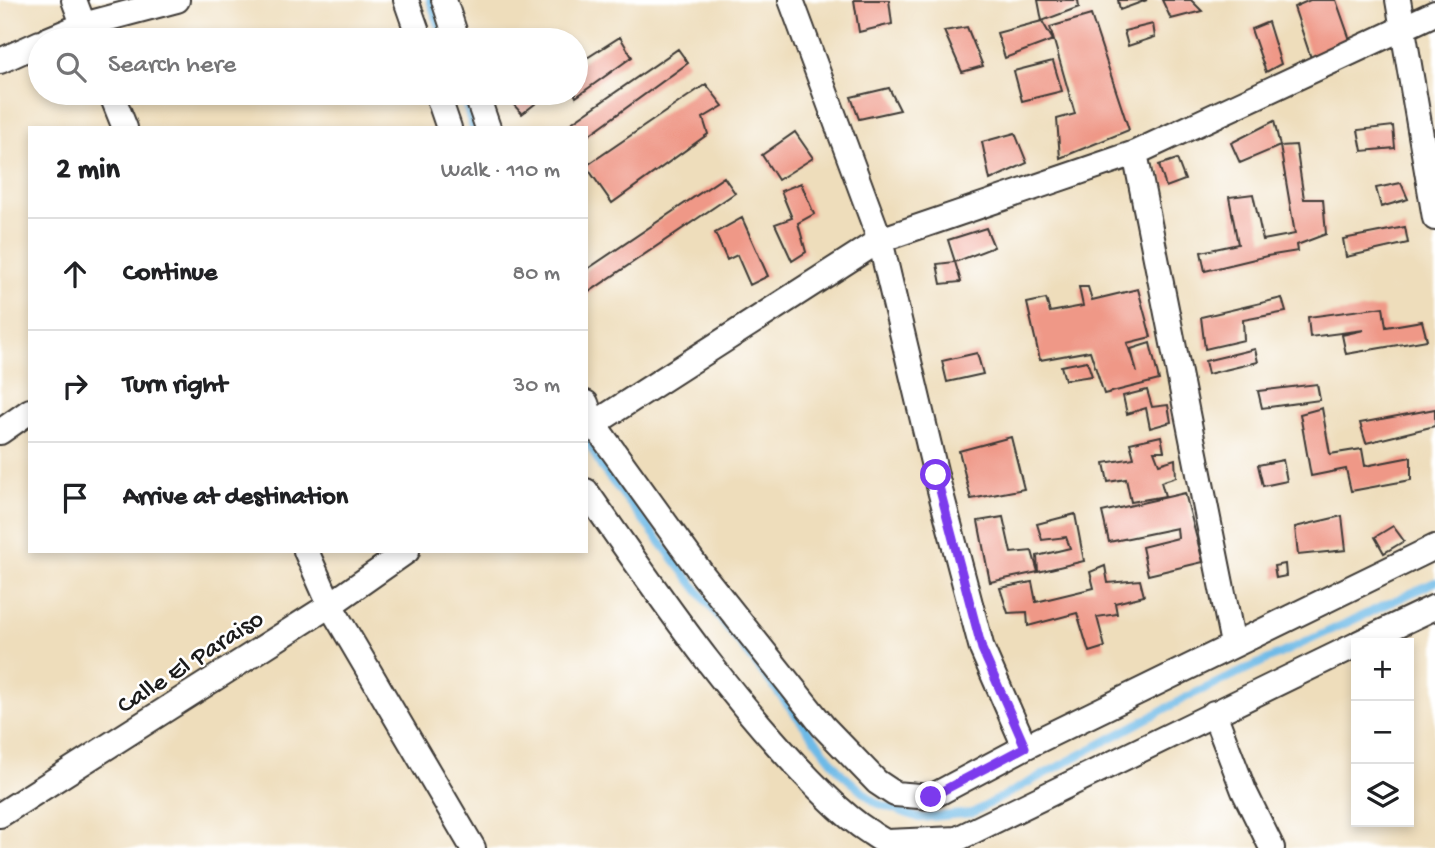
<!DOCTYPE html>
<html lang="en">
<head>
<meta charset="utf-8">
<style>
  :root { --surface:#fff; --page:#f2f2f2; --text:#202124; --muted:#757577; --line:#e0e0e0 }
  body { margin:0; font-family:"Gochi Hand",sans-serif; background:var(--page); color:var(--text) }
  .controls { position:absolute; right:21px; bottom:21px; display:grid; overflow:hidden; border-radius:0px; box-shadow:0 4px 10px #0003 }
  .controls button { width:63px; height:63px; display:grid; place-items:center; padding:0; border:0; border-bottom:2px solid var(--line); background:var(--surface); color:var(--text); font:35px sans-serif }
  .stop { position:absolute; width:21px; height:21px; margin:-16px; border:5px solid #7c3aed; border-radius:50%; background:#fff }
  .stop.end { background:#7c3aed; border-color:#fff; box-shadow:0 2px 7px #0008 }
  .list { margin:0; padding:0; list-style:none }
  h2 { display:flex; justify-content:space-between; align-items:center; height:91px; margin:0; padding:0 28px; font-size:30px }
  h2 small { font-size:23px; font-weight:400; color:var(--muted) }
  .list li { display:grid; grid-template-columns:46px 1fr auto; gap:21px; align-items:center; box-sizing:border-box; height:112px; padding:0 28px; border-top:2px solid var(--line) }
  .list b { display:block; font-size:26px; white-space:nowrap }
  .list em { font-size:23px; font-style:normal; color:var(--muted) }
  .icon { flex:none; width:38px; height:38px; fill:none; stroke:currentColor; stroke-width:2; stroke-linecap:round; stroke-linejoin:round }
  .map { position:relative; flex:none; width:1435px; height:848px; overflow:hidden }
  .search { position:absolute; background:var(--surface); box-shadow:0 4px 10px #0003; left:28px; top:28px; width:560px; height:77px; display:flex; align-items:center; gap:18px; box-sizing:border-box; padding:0 24px; border-radius:38px; color:var(--muted); font-size:26px }
  .panel { position:absolute; background:var(--surface); box-shadow:0 4px 10px #0003; left:28px; top:126px; width:560px; height:427px; border-radius:0px }
  .map>svg:first-child { display:block }
  .lines { fill:none; stroke-linecap:round; stroke-linejoin:round }
  .stream { stroke:#6dbae7; stroke-width:8 }
  .building { fill:#ef9887 }
  .street-casing { stroke:#3c3934; stroke-width:28 }
  .street { stroke:#fff; stroke-width:24 }
  .route { stroke:#7c3aed; stroke-width:9 }
  .labels { text-anchor:middle; stroke-width:5; stroke-linejoin:round; paint-order:stroke }
  .street-label { font-size:26px; fill:#1c1c1c; stroke:#fff }
</style>
</head>
<body>
<div class="map">
<svg width="1435" height="848" viewBox="0 0 1435 848">
  <rect width="100%" height="100%" fill="#fff"/>
  <filter id="ink" filterUnits="userSpaceOnUse"><feTurbulence type="fractalNoise" baseFrequency=".0143" numOctaves="2"/><feDisplacementMap in="SourceGraphic" scale="14" xChannelSelector="R" yChannelSelector="G"/><feConvolveMatrix kernelMatrix="1 2 1 2 8 2 1 2 1" color-interpolation-filters="sRGB"/></filter>
  <filter id="wash" filterUnits="userSpaceOnUse"><feTurbulence type="fractalNoise" baseFrequency=".00686" numOctaves="4" result="noise"/><feDisplacementMap in="SourceGraphic" scale="28" xChannelSelector="R" yChannelSelector="G"/><feGaussianBlur stdDeviation="1.57" result="paint"/><feColorMatrix in="noise" values="0 0 0 0 0 0 0 0 0 0 0 0 0 0 0 0 0 1.4 0 .05"/><feComposite in="paint" operator="in"/></filter>
  <g filter="url(#wash)">
    <rect width="100%" height="100%" fill="#edb"/>
    <g class="lines">
      <path class="stream" d="M430 0 444 40
        M462 93 473 128
        M586 438 601 467 842 774 876 803 920 818 972 813 1189 696 1435 582"/>
    </g>
    <g id="blocks">
      <path class="building" d="M854 0H889L892 24 859 32Z
        M1038 0H1078L1079 7 1042 21Z
        M1118 0H1147L1120 10Z
        M1162 0H1191L1202 11 1171 19Z
        M1310 0H1336L1350 40 1311 58 1294 7Z
        M1091 15 1129 130 1060 158 1057 119 1075 114 1050 27Z
        M1042 21 1053 40 1005 58 997 33Z
        M1268 22 1281 64 1266 72 1251 29Z
        M1153 24 1155 37 1128 46 1124 31Z
        M967 27 983 66 962 72 944 31Z
        M620 37 632 57 576 97 574 93H576V65Z
        M678 49 688 63 586 137V128H564Z
        M1053 61 1062 91 1022 101 1014 71Z
        M706 84 723 106 703 118 708 134 612 203 586 166Z
        M889 88 900 110 859 119 851 97Z
        M503 93H549L522 114Z
        M1274 121 1280 146 1296 145 1304 199H1323L1326 234 1297 245 1298 251 1267 256 1205 271 1201 252 1238 244 1229 197 1253 194 1263 240 1295 234 1280 146 1240 163 1231 143Z
        M1393 126 1395 148 1362 151 1358 130Z
        M795 132 813 158 778 180 762 155Z
        M1015 133 1027 163 990 180 982 142Z
        M1177 159 1185 180 1166 187 1159 165Z
        M724 177 735 193 586 294V270Z
        M801 183 814 214 798 223 806 252 792 261 775 224 792 218 781 191Z
        M1401 183 1408 199 1381 207 1376 188Z
        M742 218 768 276 750 285 737 255 727 260 715 233Z
        M1405 227 1408 243 1346 257 1343 239Z
        M986 228 994 247 955 262 961 282 941 284 937 264 955 262 948 240Z
        M1079 287H1088L1092 300 1138 289 1151 337 1127 343 1137 373 1131 349 1150 343 1159 380 1104 394 1090 351 1040 360 1027 303 1046 299 1050 312 1083 306Z
        M1282 298 1286 312 1243 320 1244 340 1205 349 1201 317Z
        M1383 307 1386 327 1422 321 1427 340 1346 354 1342 335 1364 330 1310 337 1308 317Z
        M1255 349 1258 362 1208 374 1205 361Z
        M977 353 983 374 947 382 942 361Z
        M1087 361 1092 376 1065 380 1061 366Z
        M1317 384 1320 400 1262 408 1258 391Z
        M1147 390 1152 407 1168 405 1171 422 1150 428 1146 408 1127 414 1123 396Z
        M1322 408 1330 454 1362 449 1365 466 1411 457V480L1351 491 1346 469 1311 476 1300 414Z
        M1435 409V426L1366 443 1360 423Z
        M1161 436 1164 451H1154L1159 464 1175 459 1176 477 1161 482 1165 496 1131 502 1126 479 1108 482 1104 463 1134 458 1130 443Z
        M1011 437 1024 489 971 499 959 451Z
        M1283 460 1287 481 1263 486 1258 465Z
        M1185 493 1203 562 1148 575 1142 547 1178 538 1177 528 1109 542 1102 512Z
        M1075 514 1084 561 1038 572 1037 556 1070 548 1066 537 1042 540 1037 524Z
        M1342 516 1346 550 1298 555 1295 527Z
        M1003 517 1011 553 1032 551 1038 572 990 582 978 521Z
        M1393 526 1404 541 1384 553 1375 537Z
        M1285 564 1286 576 1276 578 1274 566Z
        M1105 566 1108 583 1140 580 1144 596 1115 603 1117 614 1097 617 1105 647 1089 652 1077 613 1028 626 1027 612 1008 613 1000 588 1032 582 1036 602 1094 588 1090 572Z"/>
    </g>
  </g>
  <g filter="url(#ink)">
    <use href="#blocks" fill-opacity="0" stroke="#3c3934" stroke-width="2"/>
    <g class="lines">
      <defs>
        <path id="street" d="M74 0 89 40
          M406 0 420 40
          M444 0 457 40
          M791 0 880 240 936 475 982 649 1025 747
          M1398 0 1435 218
          M47 40 83 25 177 0
          M0 61 40 43
          M111 93 125 128
          M437 93 449 128
          M476 93 488 128
          M1135 153 1233 644
          M586 403 593 423 702 574 823 726 877 782 895 794 931 797 1025 747 1435 547
          M586 429 880 240 1135 153 1435 13
          M0 432 30 411
          M586 491C660 597 733 705 826 796 839 809 855 823 871 833 879 839 886 841 892 848
          M306 551 330 605 473 848
          M1359 643 1435 607
          M1214 713 1244 791 1272 848
          M0 815 330 605 407 551
          M887 842 957 839 1356 645"/>
      </defs>
      <use href="#street" class="street-casing"/>
      <use href="#street" class="street"/>
    </g>
  </g>
  <g class="lines" filter="url(#ink)">
    <path class="route" d="M931 797 1025 747 982 649 936 475"/>
  </g>
  <g class="labels">
    <g class="street-label">
      <text transform="translate(189 660) rotate(-33)" y="9">Calle El Paraiso</text>
    </g>
  </g>
</svg>
<div class="controls">
<button>+</button>
<button>−</button>
<button><svg class="icon" aria-label="layers" viewBox="0 0 24 24"><path d="M12 4l9 5-9 5-9-5zM3 14l9 5 9-5"/></svg></button>
</div>
<div class="stop" style="left:936px;top:475px"></div>
<div class="stop end" style="left:931px;top:797px"></div>
<div class="search"><svg class="icon" aria-label="search" viewBox="0 0 24 24"><circle cx="10" cy="10" r="6"/><path d="M15 15l6 6"/></svg>Search here</div>
<section class="panel">
<h2>2 min<small>Walk · 110 m</small></h2>
<ul class="list">
<li><svg class="icon" aria-label="ahead" viewBox="0 0 24 24"><path d="M12 20V5M6 11l6-6 6 6"/></svg><div><b>Continue</b></div><em>80 m</em></li>
<li><svg class="icon" aria-label="right" viewBox="0 0 24 24"><path d="M7 20v-9h11M14 6l5 5-5 5"/></svg><div><b>Turn right</b></div><em>30 m</em></li>
<li><svg class="icon" aria-label="arrive" viewBox="0 0 24 24"><path d="M6 21V4h12l-3 4 3 4H6"/></svg><div><b>Arrive at destination</b></div></li>
</ul>
</section>
</div>
</body>
</html>
